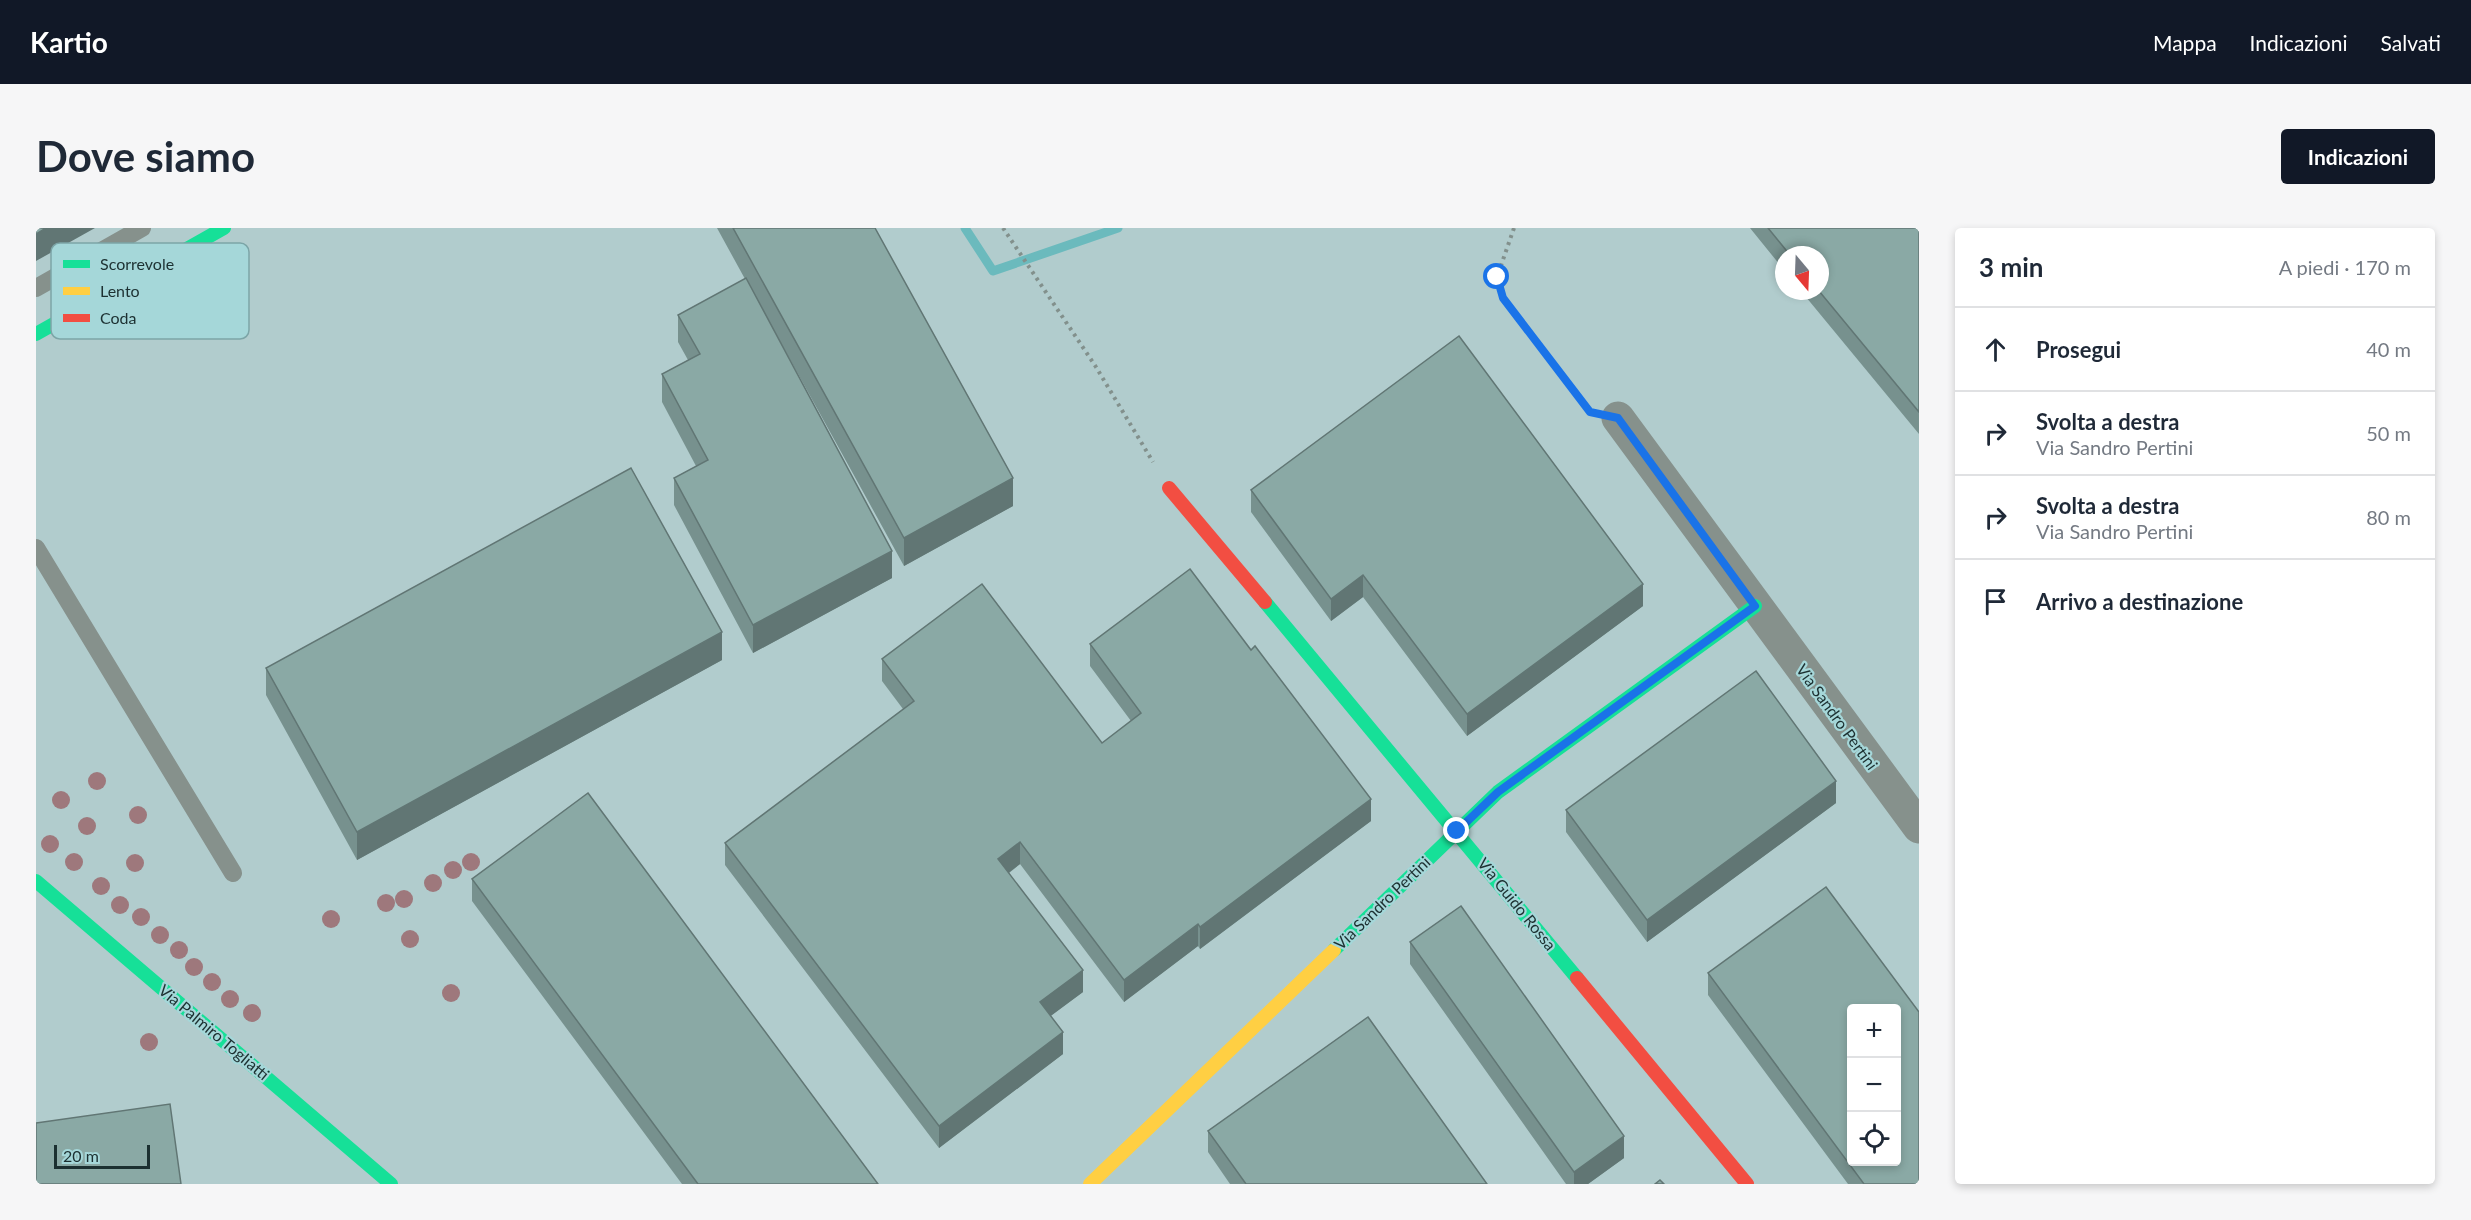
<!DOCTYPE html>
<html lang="it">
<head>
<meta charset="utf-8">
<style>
  :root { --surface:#fff; --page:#f6f6f7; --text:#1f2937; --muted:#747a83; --line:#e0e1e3; --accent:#111827 }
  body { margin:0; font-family:Lato,sans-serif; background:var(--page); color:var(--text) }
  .controls { position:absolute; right:18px; bottom:18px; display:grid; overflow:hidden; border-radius:6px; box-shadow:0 3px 9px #0003 }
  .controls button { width:54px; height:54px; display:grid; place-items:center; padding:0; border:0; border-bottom:2px solid var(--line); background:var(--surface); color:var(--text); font:30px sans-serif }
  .compass { position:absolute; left:1739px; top:18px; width:54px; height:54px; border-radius:50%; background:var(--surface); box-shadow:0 3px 9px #0003; rotate:161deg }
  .scale { position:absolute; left:18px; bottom:15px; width:96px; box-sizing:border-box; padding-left:6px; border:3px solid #1c3031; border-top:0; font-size:16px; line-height:21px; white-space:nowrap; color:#1c3031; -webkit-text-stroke:4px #a5d7d9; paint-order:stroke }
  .stop { position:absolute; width:18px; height:18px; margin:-14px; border:4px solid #1a73e8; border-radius:50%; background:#fff }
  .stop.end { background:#1a73e8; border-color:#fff; box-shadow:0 2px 6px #0008 }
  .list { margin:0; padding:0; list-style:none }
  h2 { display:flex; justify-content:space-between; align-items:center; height:78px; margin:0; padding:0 24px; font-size:26px }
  h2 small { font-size:20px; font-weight:400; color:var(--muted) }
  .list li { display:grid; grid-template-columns:39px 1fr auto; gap:18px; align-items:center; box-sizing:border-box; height:84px; padding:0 24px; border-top:2px solid var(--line) }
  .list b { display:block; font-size:22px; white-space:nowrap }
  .list p { margin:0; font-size:20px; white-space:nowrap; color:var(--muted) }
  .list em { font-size:20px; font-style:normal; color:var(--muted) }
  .icon { flex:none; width:33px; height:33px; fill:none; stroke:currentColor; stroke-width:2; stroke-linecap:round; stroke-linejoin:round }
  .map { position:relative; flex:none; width:1883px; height:956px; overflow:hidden; border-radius:6px }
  header { display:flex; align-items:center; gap:36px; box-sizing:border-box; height:84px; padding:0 30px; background:var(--accent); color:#fff }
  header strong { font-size:28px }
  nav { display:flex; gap:33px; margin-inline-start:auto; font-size:21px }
  .intro { display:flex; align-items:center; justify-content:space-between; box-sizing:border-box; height:144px; padding:0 36px }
  h1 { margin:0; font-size:42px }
  .button { padding:15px 27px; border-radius:6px; background:var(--accent); color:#fff; font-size:21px; font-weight:700 }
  main { display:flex; gap:36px; padding:0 36px }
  aside { flex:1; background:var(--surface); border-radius:6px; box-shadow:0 3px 9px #0003 }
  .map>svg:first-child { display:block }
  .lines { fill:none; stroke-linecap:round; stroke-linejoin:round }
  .stream { stroke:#6bbabd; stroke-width:9 }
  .path { stroke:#82908c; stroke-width:4; stroke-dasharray:3 4.5; stroke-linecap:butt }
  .lane { stroke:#86918c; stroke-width:18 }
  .street { stroke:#86918c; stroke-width:33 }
  .fast { stroke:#16e098; stroke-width:14 }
  .slow { stroke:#ffcf43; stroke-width:14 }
  .jam { stroke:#f24e42; stroke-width:14 }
  .tree { fill:#9e787c }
  .wall { fill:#77918e }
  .shaded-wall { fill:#617674 }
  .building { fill:#8aa9a5; stroke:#617674; stroke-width:1.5; fill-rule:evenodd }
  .route { stroke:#1a73e8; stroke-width:8 }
  .labels { text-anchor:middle; stroke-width:4.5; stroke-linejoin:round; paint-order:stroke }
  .street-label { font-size:16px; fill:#1c3031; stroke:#a5d7d9 }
  .key { fill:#a5d7d9; stroke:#7ca5a7; stroke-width:1.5 }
  .key-label { font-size:16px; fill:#1c3031 }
</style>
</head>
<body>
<header>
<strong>Kartio</strong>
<nav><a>Mappa</a><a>Indicazioni</a><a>Salvati</a></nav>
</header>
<div class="intro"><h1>Dove siamo</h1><a class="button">Indicazioni</a></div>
<main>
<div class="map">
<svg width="1883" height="956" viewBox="0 0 1883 956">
  <rect width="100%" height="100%" fill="#b1cccd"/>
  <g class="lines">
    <path class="stream" d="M929 0 957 43 1082 0"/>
    <path class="path" d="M967 0 1060 139 1117 234
      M1478 0 1461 49 1467 70 1551 181"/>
    <path class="lane" d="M0 60 106 0
      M0 320 197 645"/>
    <path class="street" d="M1582 190 1883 599"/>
    <path class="fast" d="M0 106 188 0
      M1229 374 1541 750
      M0 653 355 956
      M1298 722 1462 564 1719 378"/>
    <path class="slow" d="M1054 956 1298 722"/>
    <path class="jam" d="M1133 260 1229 374
      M1541 750 1711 956"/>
  </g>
  <g class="tree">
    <circle cx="61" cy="553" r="9"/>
    <circle cx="25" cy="572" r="9"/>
    <circle cx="102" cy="587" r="9"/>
    <circle cx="51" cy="598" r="9"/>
    <circle cx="14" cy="616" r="9"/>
    <circle cx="38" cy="634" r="9"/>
    <circle cx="435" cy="634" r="9"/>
    <circle cx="99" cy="635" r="9"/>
    <circle cx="417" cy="642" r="9"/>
    <circle cx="397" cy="655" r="9"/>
    <circle cx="65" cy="658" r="9"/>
    <circle cx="368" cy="671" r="9"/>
    <circle cx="350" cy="675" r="9"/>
    <circle cx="84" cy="677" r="9"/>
    <circle cx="105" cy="689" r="9"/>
    <circle cx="295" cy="691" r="9"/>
    <circle cx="124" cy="707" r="9"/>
    <circle cx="374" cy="711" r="9"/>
    <circle cx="143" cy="722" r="9"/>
    <circle cx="158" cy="739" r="9"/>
    <circle cx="176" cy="754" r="9"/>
    <circle cx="415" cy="765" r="9"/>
    <circle cx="194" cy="771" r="9"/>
    <circle cx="216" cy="785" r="9"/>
    <circle cx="113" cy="814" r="9"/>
  </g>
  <path class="wall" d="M681 0H839L977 278 868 338 735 97 856 350 717 425 638 277V250L660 238 626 174V146L652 132 642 114V87L709 51Z
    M1714 0H1883V206L1765 63H1784V27H1748V42Z
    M1215 262 1607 378 1431 508 1327 369 1295 393 1215 284Z
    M1054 416 1335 593 1164 721 1162 718 1088 774 984 636 973 645 1047 764 1014 788 1027 826 903 920 689 637V615L867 481 846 453V431L1066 515 1095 493 1054 438Z
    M686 432 321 632 230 467V440Z
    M1800 575 1611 714 1530 604V582Z
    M436 651 842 956H646L436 673Z
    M1374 714 1588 930 1552 956H1530L1374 736Z
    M1672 745 1883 956H1812L1672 767Z
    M1172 903 1451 956H1194L1172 924Z"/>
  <path class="shaded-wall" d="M10 0H59L0 33V6Z
    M977 250V278L868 338V310Z
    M856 323V350L717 425V397Z
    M1327 347V369L1295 393V371Z
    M1607 356V378L1431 508V486Z
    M686 404V432L321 632V604Z
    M1800 553V575L1611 714V692Z
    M1335 571V593L1164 721V699Z
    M984 614V636L962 653V631Z
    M1162 696V718L1088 774V752Z
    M1047 742V764L1004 796V774Z
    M1027 804V826L903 920V898Z
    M1588 908V930L1552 956H1538V944Z"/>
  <path class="building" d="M0 0H10L0 6Z
    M697 0H839L977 250 868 310Z
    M1732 0H1883V184L1783 63 1784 27H1754Z
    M710 50 856 323 717 397 638 250 672 232 626 146 664 126 642 87Z
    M1423 108 1607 356 1431 486 1327 347 1295 371 1215 262Z
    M595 240 686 404 321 604 230 440Z
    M1154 341 1215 422 1219 418 1335 571 1164 699 1162 696 1088 752 984 614 962 631 1047 742 1004 774 1027 804 903 898 689 615 878 473 846 431 946 356 1066 515 1105 485 1054 416Z
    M1720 443 1800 553 1611 692 1530 582Z
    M552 565 842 956H662L436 651Z
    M1790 659 1883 784V956H1828L1672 745ZM1815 780H1860V933H1815Z
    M1425 678 1588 908 1538 944 1374 714Z
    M1332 789 1451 956H1210L1172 903Z
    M134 876 145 956H0V895Z
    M1624 952 1628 956H1619Z"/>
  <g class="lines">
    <path class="route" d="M1421 603 1462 564 1719 378 1582 190 1554 184 1467 70 1461 49"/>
  </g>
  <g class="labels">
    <g class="street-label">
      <text transform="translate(1801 489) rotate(54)" y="6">Via Sandro Pertini</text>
      <text transform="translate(1346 675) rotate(-44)" y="6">Via Sandro Pertini</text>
      <text transform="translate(1481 676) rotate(51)" y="6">Via Guido Rossa</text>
      <text transform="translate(178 804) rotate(40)" y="6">Via Palmiro Togliatti</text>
    </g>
  </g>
  <rect x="15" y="15" width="198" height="96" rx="9" class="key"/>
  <rect x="27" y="32" width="27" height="8" fill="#16e098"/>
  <rect x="27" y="59" width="27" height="8" fill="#ffcf43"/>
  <rect x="27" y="86" width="27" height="8" fill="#f24e42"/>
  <g class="key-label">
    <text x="64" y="42">Scorrevole</text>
    <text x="64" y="69">Lento</text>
    <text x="64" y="96">Coda</text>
  </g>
</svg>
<div class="controls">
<button>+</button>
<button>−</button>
<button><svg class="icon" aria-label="locate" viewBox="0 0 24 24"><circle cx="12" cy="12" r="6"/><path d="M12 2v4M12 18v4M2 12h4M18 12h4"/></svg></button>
</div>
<svg class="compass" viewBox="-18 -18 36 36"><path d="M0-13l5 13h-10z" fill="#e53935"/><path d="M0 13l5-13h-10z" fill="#747a83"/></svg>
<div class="scale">20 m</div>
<div class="stop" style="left:1461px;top:49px"></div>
<div class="stop end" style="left:1421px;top:603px"></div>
</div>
<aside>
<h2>3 min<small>A piedi · 170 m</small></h2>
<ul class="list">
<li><svg class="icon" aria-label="ahead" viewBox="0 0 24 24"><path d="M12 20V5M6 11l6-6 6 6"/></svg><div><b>Prosegui</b></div><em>40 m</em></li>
<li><svg class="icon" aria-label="right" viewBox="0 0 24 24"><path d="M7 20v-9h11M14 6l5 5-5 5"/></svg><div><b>Svolta a destra</b><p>Via Sandro Pertini</p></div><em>50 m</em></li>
<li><svg class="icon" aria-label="right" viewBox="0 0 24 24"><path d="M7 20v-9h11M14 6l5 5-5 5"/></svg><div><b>Svolta a destra</b><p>Via Sandro Pertini</p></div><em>80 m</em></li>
<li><svg class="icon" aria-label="arrive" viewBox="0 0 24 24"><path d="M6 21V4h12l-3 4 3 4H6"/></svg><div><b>Arrivo a destinazione</b></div></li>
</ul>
</aside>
</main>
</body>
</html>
